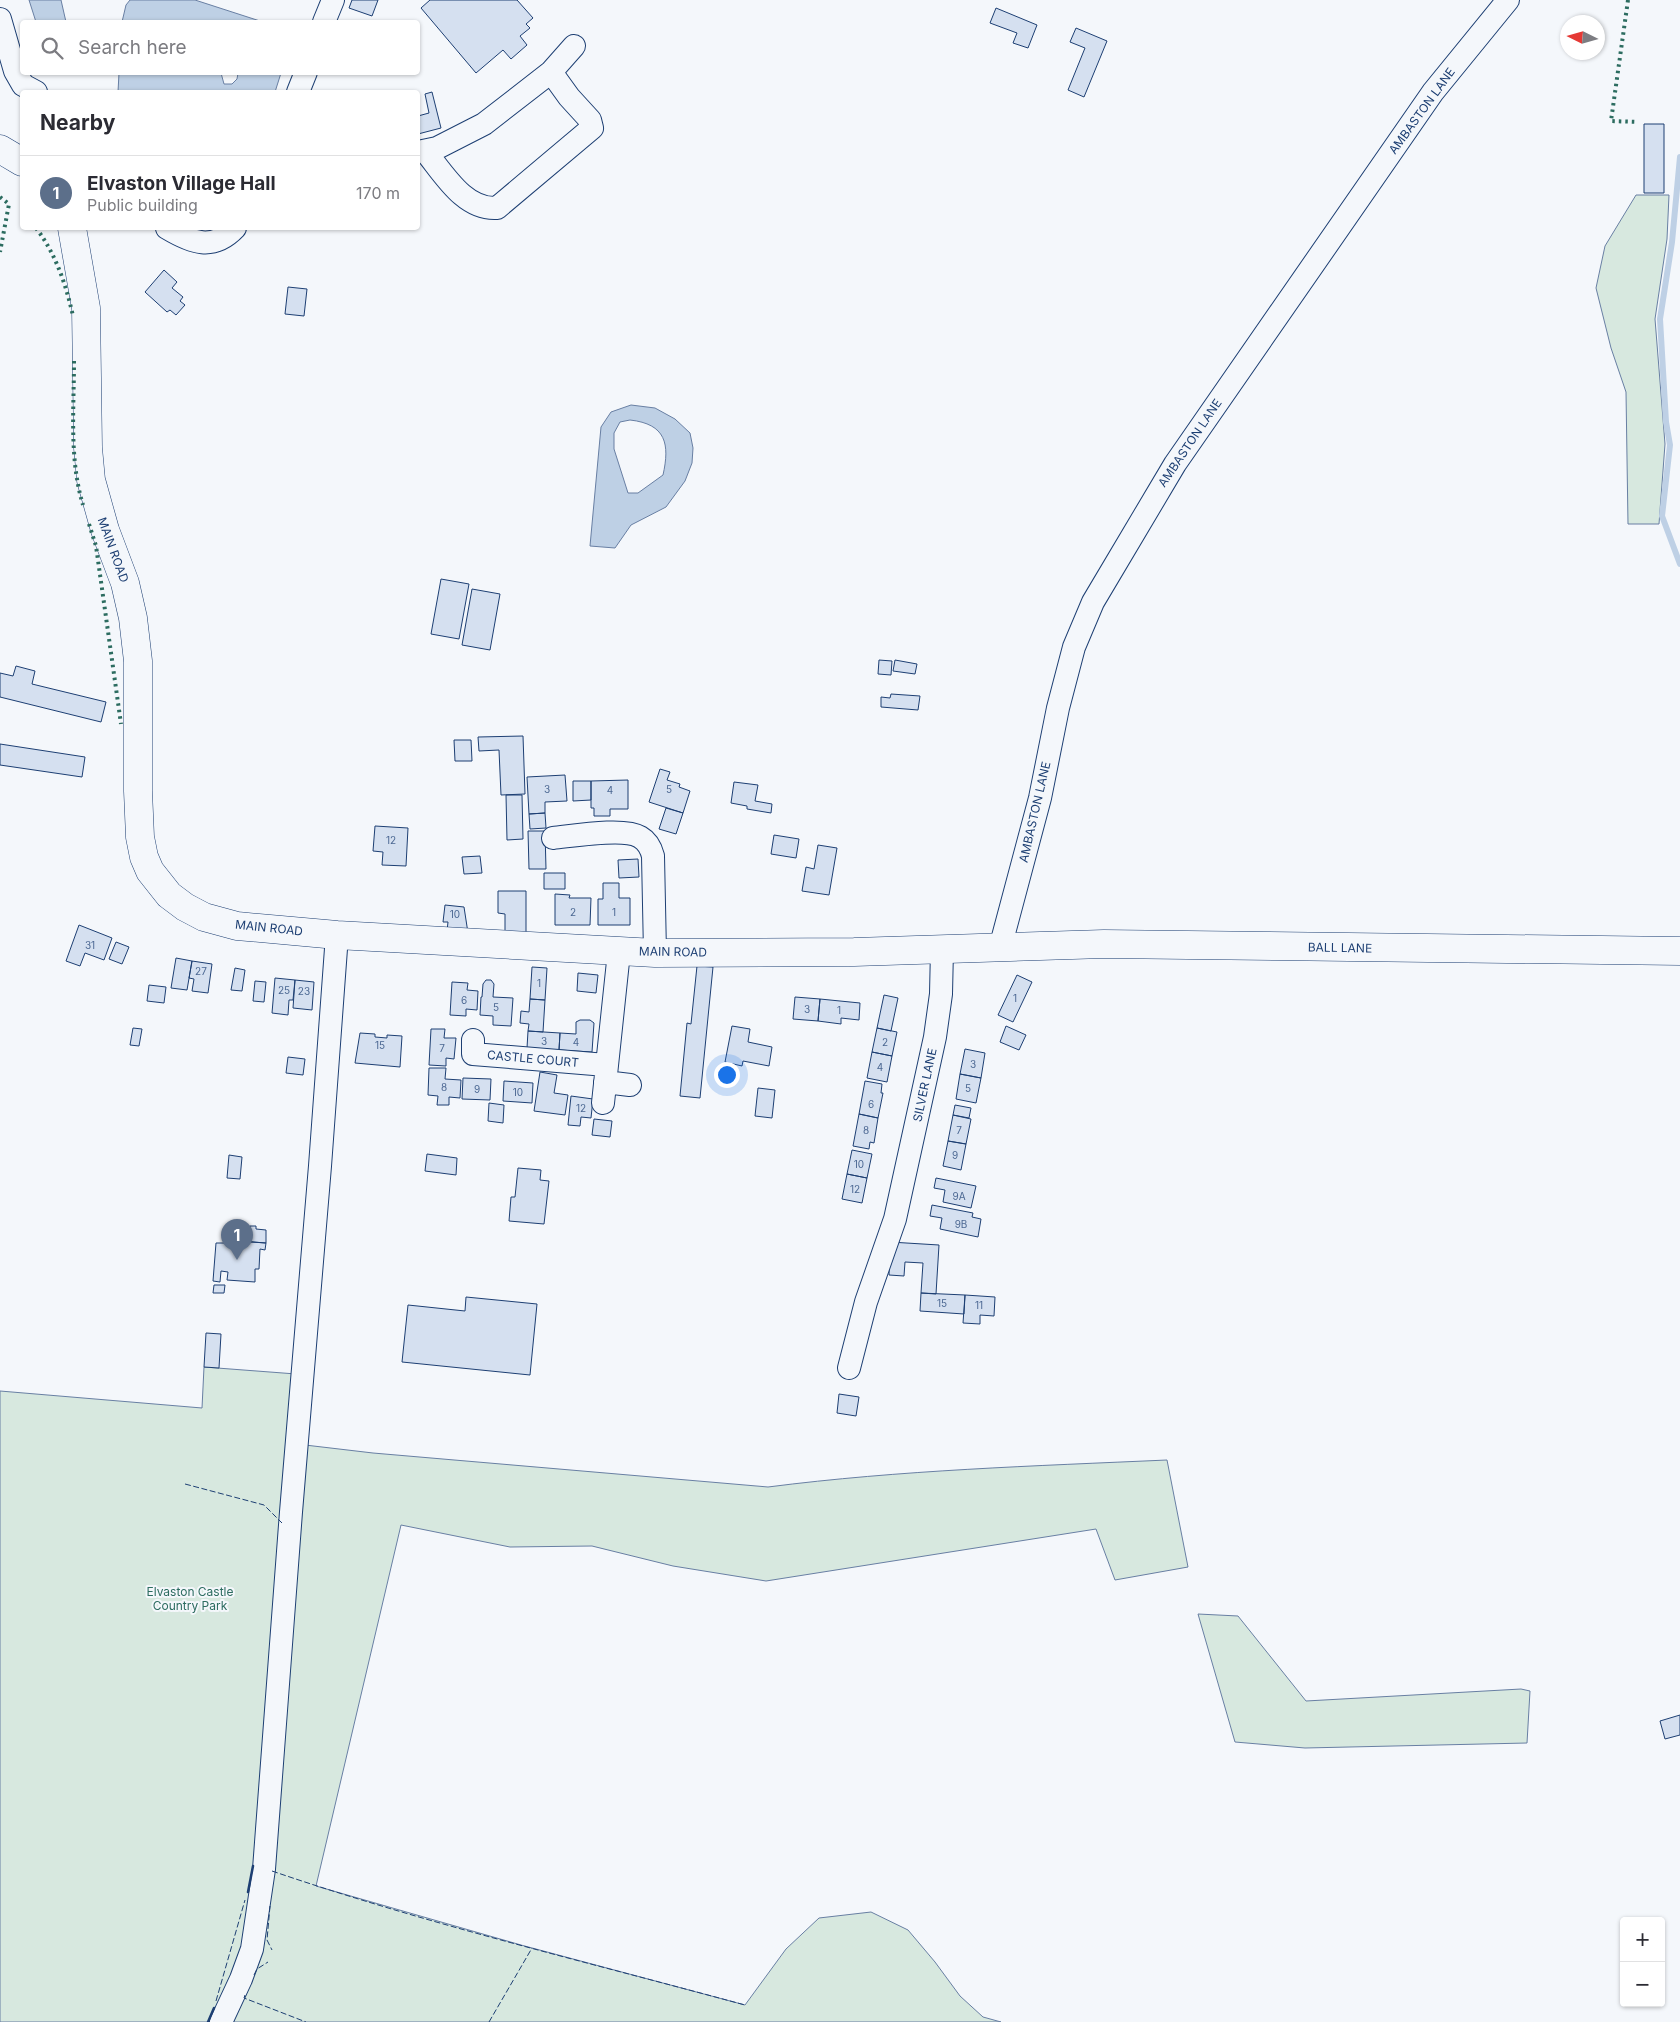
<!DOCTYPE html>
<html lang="en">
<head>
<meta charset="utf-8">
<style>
  :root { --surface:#fff; --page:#f2f2f3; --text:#2b2b33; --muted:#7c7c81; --line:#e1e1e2; --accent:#c62828 }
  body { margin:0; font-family:Inter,sans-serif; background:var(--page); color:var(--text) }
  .controls { position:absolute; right:15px; bottom:15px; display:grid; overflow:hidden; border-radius:5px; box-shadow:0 1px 4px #0004 }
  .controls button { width:45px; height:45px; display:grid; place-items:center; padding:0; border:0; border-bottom:1px solid var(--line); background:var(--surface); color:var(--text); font:25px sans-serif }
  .compass { position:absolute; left:1560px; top:15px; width:45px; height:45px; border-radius:50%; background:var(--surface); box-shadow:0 1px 4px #0004; rotate:275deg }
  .you { position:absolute; left:726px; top:1074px; width:18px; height:18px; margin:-12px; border:4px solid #fff; border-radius:50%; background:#1a73e8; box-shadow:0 0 0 8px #1a73e833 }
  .badge { display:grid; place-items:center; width:32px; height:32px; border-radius:50%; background:var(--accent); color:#fff; font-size:16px; font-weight:700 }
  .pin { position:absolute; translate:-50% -41px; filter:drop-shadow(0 1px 2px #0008) }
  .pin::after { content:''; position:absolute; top:26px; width:18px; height:15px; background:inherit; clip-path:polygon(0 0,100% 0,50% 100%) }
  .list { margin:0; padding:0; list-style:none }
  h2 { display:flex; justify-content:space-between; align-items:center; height:65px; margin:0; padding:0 20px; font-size:21px }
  h2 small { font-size:16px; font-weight:400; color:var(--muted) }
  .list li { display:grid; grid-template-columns:32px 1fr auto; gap:15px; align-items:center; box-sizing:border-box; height:75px; padding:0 20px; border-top:1px solid var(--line) }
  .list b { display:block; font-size:19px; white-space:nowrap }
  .list p { margin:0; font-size:16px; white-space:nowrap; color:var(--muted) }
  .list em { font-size:16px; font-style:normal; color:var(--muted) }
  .icon { flex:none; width:28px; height:28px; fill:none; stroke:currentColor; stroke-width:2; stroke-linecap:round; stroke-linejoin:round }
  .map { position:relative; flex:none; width:1680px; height:2022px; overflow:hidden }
  .search { position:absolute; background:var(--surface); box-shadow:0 1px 4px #0004; left:20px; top:20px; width:400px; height:55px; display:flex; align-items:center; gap:12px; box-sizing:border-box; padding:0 18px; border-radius:5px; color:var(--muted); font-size:19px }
  .panel { position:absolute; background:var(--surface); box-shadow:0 1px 4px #0004; left:20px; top:90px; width:400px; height:140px; border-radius:5px }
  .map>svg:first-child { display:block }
  .green { fill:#d7e8df; stroke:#687fa3 }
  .water { fill:#bed0e5; stroke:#687fa3; fill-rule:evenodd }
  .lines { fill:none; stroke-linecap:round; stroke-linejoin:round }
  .stream { stroke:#bed0e5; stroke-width:6 }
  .building { fill:#d5e0f0; stroke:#1d3f73 }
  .minor-casing { stroke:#1d3f73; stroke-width:24 }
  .major-casing { stroke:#1d3f73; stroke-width:29 }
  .minor { stroke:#f4f7fb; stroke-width:22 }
  .major { stroke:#f4f7fb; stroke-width:28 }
  .hedge { stroke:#2c6c60; stroke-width:4; stroke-dasharray:2.5 4; stroke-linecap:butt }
  .fence { stroke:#1d3f73; stroke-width:1; stroke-dasharray:6 2.5; stroke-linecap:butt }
  .wall { stroke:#1d3f73; stroke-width:2.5 }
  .labels { text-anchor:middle; stroke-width:4; stroke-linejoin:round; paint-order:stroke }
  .number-label { font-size:10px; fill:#4b6792 }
  .street-label { font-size:12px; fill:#1d3f73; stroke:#f4f7fb }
  .park-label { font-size:12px; fill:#2c6c60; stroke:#f4f7fb }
</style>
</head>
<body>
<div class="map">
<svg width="1680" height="2022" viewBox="0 0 1680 2022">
  <rect width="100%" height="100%" fill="#f4f7fb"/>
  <path class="green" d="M1636 195H1669L1667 239 1655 319 1665 444 1659 524H1628L1626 392 1611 348 1596 288 1605 246Z
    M204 1367 296 1374 305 1445 373 1453 768 1487C900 1470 1034 1466 1167 1460L1188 1567 1115 1580 1096 1529 766 1581 673 1566 592 1546 510 1547 401 1525 316 1886 521 1945 745 2005 786 1949 819 1918 871 1912 908 1930 935 1962 960 1996 983 2017 1001 2022H0V1391L202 1408Z
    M1198 1614 1238 1616 1306 1701 1521 1689 1530 1691 1527 1743 1305 1748 1235 1742Z"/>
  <path class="water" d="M29 0H61L66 22H36Z
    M130 0H195L263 22H122L126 5Z
    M119 73H221L224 84H232L237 79 238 73H281L275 92H118Z
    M631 405 655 408 675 419 690 433 693 448 692 463 685 481 666 507 631 525 615 548 590 546 601 427 611 412ZM630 420C666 424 670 444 663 475L638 493H628L614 449V433L620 422Z"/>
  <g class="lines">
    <path class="stream" d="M1680 157 1672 242 1660 319 1666 422 1670 445 1662 516 1680 564"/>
  </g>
  <path class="building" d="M352 0H378L372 16 349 8Z
    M430 0H517L533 18 526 24 530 28 520 36 527 45 511 59 503 50 476 73 421 8Z
    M996 8 1037 25 1028 48 1013 43 1017 33 990 23Z
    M1076 28 1107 41 1084 97 1068 90 1085 48 1070 42Z
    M432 92 441 128 418 134V116L429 113 425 94Z
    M1644 124H1664V193H1644Z
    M164 270 177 282 172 288 183 297 180 301 185 305 176 315 170 310 167 312 145 292Z
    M288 287 307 289 304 316 285 314Z
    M441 579 469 584 459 639 431 634Z
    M472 589 500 594 490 650 462 645Z
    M879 660 892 661 891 675 878 674Z
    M895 660 917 664 915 674 893 671Z
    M16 666 35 671 32 684 106 702 101 722 0 697V673L13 676Z
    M891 694 920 696 918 710 881 707V697L890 698Z
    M523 736 525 794 501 795 499 750 479 751 478 737Z
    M454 740H471L472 761H455Z
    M0 744 85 757 82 777 0 765Z
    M660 769 670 772 667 780 680 784 679 787 690 791 683 813 649 802Z
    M565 775 567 801 545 802V813L529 814 527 777Z
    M628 780V809H610V816H594V808H591V781Z
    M573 781H591V800L573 801Z
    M734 782 758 785 755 801 772 804 771 813 747 809V806L731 803Z
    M506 795H522L523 839 507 840Z
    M666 808 683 813 676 834 659 829Z
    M545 813 546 828 530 829 529 814Z
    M375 826 408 828 406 866 382 865 383 852 373 851Z
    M528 831H545L546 869H529Z
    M774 835 799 839 796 858 771 854Z
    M818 845 837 848 829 895 802 891 806 867 814 869Z
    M480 856 482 873 464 874 462 857Z
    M638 859 639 877 619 878 618 860Z
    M544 873H565V889H544Z
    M603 883H619V898H630V925H598V899H603Z
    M498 891H526V936H505V914L498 913Z
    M555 894 570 895 569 898H591L590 925H555Z
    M445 905 464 907 468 933 447 931 448 922H443Z
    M79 925 112 938 104 960 85 953 80 966 66 961Z
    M116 942 129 947 122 964 109 959Z
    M176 958 192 961 187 990 171 988Z
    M192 961 212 964 208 993 192 991 194 979 189 978Z
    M697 966 713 967 700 1098 680 1096 687 1023 691 1024Z
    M532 967 547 968 545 1000 530 999Z
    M235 968 245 970 242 991 231 990Z
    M578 973 598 975 596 993 577 991Z
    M1017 975 1032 982 1013 1022 998 1015Z
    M275 978 295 980 293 1000H289L288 1015 272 1013Z
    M295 980 314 982 312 1010 293 1008Z
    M486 980H491L494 984 493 997 513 998 511 1026 493 1025V1016L480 1015 481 997H482L483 984Z
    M255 981 266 982 264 1002 253 1001Z
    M452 982 468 983 467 990 478 991 477 1010 466 1009V1016L450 1015Z
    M149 985 166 987 164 1003 147 1001Z
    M884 995 898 998 891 1031 877 1028Z
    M795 997 820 999 818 1021 793 1019Z
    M530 999 545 1000 543 1032 528 1031 529 1024 520 1023 521 1011 529 1012Z
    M820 999 860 1003 859 1020 841 1018V1024L818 1021Z
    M580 1020H590L594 1023 592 1052 559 1050 560 1033 576 1034V1022Z
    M732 1026 750 1029 748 1042 772 1047 769 1066 743 1061 742 1066 725 1062Z
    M1006 1026 1026 1035 1019 1050 1000 1042Z
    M133 1028 142 1029 139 1046 130 1045Z
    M877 1028 897 1032 892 1056 872 1052Z
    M431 1029H445L444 1038H456L454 1059 446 1058V1066L429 1065Z
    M528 1031 560 1033 559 1050 527 1048Z
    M360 1033 375 1034V1037L387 1038V1035L402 1036 400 1067 355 1063Z
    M965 1049 985 1053 981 1078 960 1074Z
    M872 1052 892 1056 887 1082 867 1078Z
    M288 1057 305 1059 303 1075 286 1073Z
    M429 1068H446L445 1079 461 1080 460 1098 449 1097V1105H437L438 1096 428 1095Z
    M540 1072 557 1075 554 1093 568 1095 565 1115 534 1111Z
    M960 1074 981 1078 976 1103 956 1099Z
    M463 1078 491 1079 490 1100 462 1099Z
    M504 1081 533 1083 532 1103 503 1101Z
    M865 1081 882 1084 881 1093H883L878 1118 859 1114Z
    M758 1088 775 1090 772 1118 755 1116Z
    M571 1096 593 1099 591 1118 581 1117 580 1126 568 1125Z
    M489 1103 504 1105 503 1123 488 1121Z
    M955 1105 971 1108 969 1118 953 1115Z
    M859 1114 878 1118 874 1143 870 1142 869 1149 853 1146Z
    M953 1115 971 1119 966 1144 948 1141Z
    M594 1119 612 1121 610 1137 592 1135Z
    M948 1141 966 1144 961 1170 943 1166Z
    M852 1150 872 1154 867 1178 847 1174Z
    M427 1154 457 1158 456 1175 425 1171Z
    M229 1155 242 1157 240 1179 227 1178Z
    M518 1168 541 1170 540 1180 549 1181 544 1224 509 1221 511 1197H515Z
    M847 1174 867 1178 862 1203 842 1199Z
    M936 1178 976 1186 971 1208 943 1202 945 1190 934 1188Z
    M932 1205 973 1213 972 1217 981 1219 978 1237 940 1229 942 1218 930 1216Z
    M250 1226H256V1229L266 1230V1243L225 1240 226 1227 250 1229Z
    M225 1240 266 1243 265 1250 260 1249 259 1269H255V1282L227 1280 228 1272 221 1271 220 1282 213 1281 216 1243H225Z
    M890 1242 939 1245 936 1294 921 1293 923 1263 905 1262 904 1276 889 1275Z
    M214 1285H225L224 1293H213Z
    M921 1293 965 1295 964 1314 920 1311Z
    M965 1295 995 1297 994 1316 980 1315V1324L963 1323Z
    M466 1297 537 1304 530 1375 402 1362 408 1305 465 1311Z
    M206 1333 221 1334 219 1368 204 1367Z
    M839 1394 859 1397 856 1416 837 1413Z
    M1680 1715V1735L1665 1739 1660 1721Z"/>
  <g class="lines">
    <defs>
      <path id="minor" d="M0 19 15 71 23 85 36 92
        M324 22 333 0
        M298 92 306 72
        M425 151C444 174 464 210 497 208L592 128 590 120 569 97 551 72
        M418 152 437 148 484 124 551 72 574 46
        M167 228C192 243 213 251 235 228
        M553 838C573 836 624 827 640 837 647 841 651 848 653 856L655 953
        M1000 948 1040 798 1058 708 1074 647 1093 602 1175 464 1433 92 1508 0
        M473 1040V1054L606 1065
        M605 1082 630 1085
        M603 1103 619 952
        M849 1368 866 1302 895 1219 935 1037 941 994 942 949
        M221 2022 241 1979 252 1949 264 1869 291 1512 320 1166 337 935"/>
      <path id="major" d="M0 149 22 162
        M72 228 86 308 88 448 91 480 105 530 125 583 133 618 138 661V791L140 837 144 857 150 871 169 895 185 907 204 917 237 926 337 935 655 953 854 952 1104 944 1680 951"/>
    </defs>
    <use href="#minor" class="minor-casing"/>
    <use href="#major" class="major-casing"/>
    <use href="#minor" class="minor"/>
    <use href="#major" class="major"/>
    <path class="hedge" d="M1628 0 1611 121 1638 122
      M0 197 9 204 0 252
      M36 228C56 254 66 285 73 316
      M74 361C74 409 69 459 83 505
      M89 524 96 546 121 724"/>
    <path class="fence" d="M185 1484 264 1505 282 1523
      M272 1871C427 1924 587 1962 745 2005
      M270 1906 267 1940 272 1950
      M254 1975 257 1969 268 1962
      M245 1995 244 1998 306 2022
      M216 2001 245 1900
      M489 2022 532 1948"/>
    <path class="wall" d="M248 1892 253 1866
      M208 2022 214 2008"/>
  </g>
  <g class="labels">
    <g class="number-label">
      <text x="547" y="793">3</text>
      <text x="669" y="793">5</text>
      <text x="610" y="794">4</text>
      <text x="391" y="844">12</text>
      <text x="573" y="916">2</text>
      <text x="614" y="916">1</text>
      <text x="455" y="918">10</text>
      <text x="90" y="949">31</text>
      <text x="201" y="975">27</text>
      <text x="539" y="987">1</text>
      <text x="284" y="994">25</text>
      <text x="304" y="995">23</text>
      <text x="1015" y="1002">1</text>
      <text x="464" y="1004">6</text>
      <text x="496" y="1011">5</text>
      <text x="807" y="1013">3</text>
      <text x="839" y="1014">1</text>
      <text x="544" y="1045">3</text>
      <text x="576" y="1046">4</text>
      <text x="885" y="1046">2</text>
      <text x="380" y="1049">15</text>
      <text x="442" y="1052">7</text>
      <text x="973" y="1068">3</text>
      <text x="880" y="1071">4</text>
      <text x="444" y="1091">8</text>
      <text x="968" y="1092">5</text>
      <text x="477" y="1093">9</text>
      <text x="518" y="1096">10</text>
      <text x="871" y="1108">6</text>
      <text x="581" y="1112">12</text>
      <text x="866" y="1134">8</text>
      <text x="959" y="1134">7</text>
      <text x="955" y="1159">9</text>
      <text x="859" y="1168">10</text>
      <text x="855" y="1193">12</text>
      <text x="959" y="1200">9A</text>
      <text x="961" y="1228">9B</text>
      <text x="942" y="1307">15</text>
      <text x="979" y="1309">11</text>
    </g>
    <g class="street-label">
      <text transform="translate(1422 111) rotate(-54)" y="4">AMBASTON LANE</text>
      <text transform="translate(1190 443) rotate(-56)" y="4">AMBASTON LANE</text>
      <text transform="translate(113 550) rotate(70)" y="4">MAIN ROAD</text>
      <text transform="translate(1035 812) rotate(-77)" y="4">AMBASTON LANE</text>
      <text transform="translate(269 928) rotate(6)" y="4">MAIN ROAD</text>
      <text transform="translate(1340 948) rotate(1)" y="4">BALL LANE</text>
      <text transform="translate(673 952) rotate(1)" y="4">MAIN ROAD</text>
      <text transform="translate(533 1059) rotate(5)" y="4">CASTLE COURT</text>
      <text transform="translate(925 1085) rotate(-78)" y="4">SILVER LANE</text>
    </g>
    <g class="park-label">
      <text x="190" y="1596">Elvaston Castle<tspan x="190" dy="14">Country Park</tspan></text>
    </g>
  </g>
</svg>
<div class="controls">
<button>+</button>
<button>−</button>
</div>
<svg class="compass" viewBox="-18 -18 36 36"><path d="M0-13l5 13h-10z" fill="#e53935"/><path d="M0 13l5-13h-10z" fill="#7c7c81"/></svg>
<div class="you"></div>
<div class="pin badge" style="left:237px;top:1260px;background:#5c6f8a">1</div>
<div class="search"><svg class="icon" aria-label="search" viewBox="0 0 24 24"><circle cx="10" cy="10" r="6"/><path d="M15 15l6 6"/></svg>Search here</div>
<section class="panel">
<h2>Nearby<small></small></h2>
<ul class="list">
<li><span class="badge" style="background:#5c6f8a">1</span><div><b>Elvaston Village Hall</b><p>Public building</p></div><em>170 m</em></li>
</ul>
</section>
</div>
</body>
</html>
